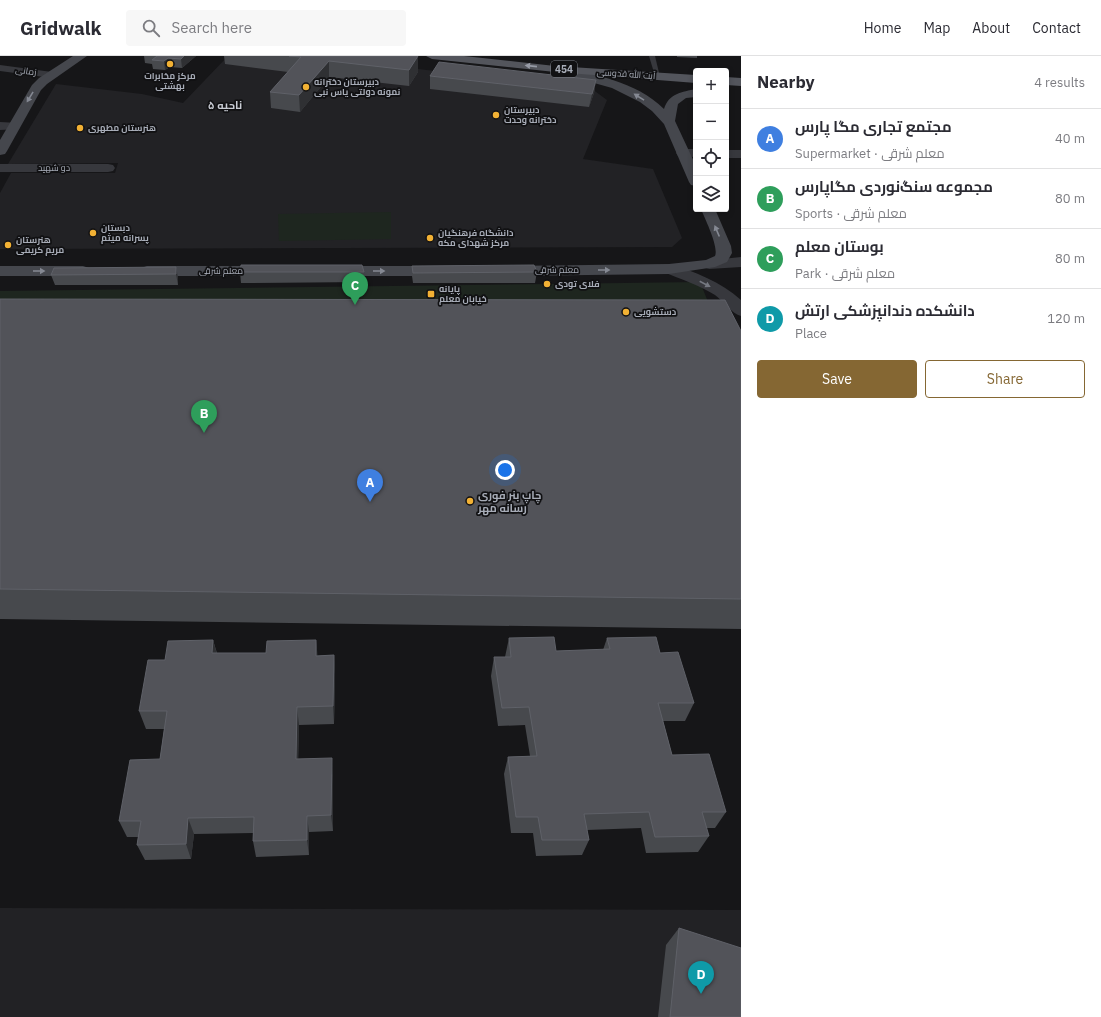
<!DOCTYPE html>
<html lang="en">
<head>
<meta charset="utf-8">
<style>
  :root { --surface:#fff; --page:#f7f7f7; --text:#2b2b33; --muted:#7c7c81; --line:#e1e1e2; --accent:#856733 }
  body { margin:0; font-family:"IBM Plex Sans",Cairo,sans-serif; background:var(--page); color:var(--text) }
  .controls { position:absolute; right:12px; top:12px; display:grid; overflow:hidden; border-radius:4px; box-shadow:0 2px 6px #0003 }
  .controls button { width:36px; height:36px; display:grid; place-items:center; padding:0; border:0; border-bottom:1px solid var(--line); background:var(--surface); color:var(--text); font:20px sans-serif }
  .you { position:absolute; left:505px; top:414px; width:14px; height:14px; margin:-10px; border:3px solid #fff; border-radius:50%; background:#1a73e8; box-shadow:0 0 0 6px #1a73e833 }
  .badge { display:grid; place-items:center; width:26px; height:26px; border-radius:50%; background:var(--accent); color:#fff; font-size:13px; font-weight:700 }
  .pin { position:absolute; translate:-50% -33px; filter:drop-shadow(0 1px 2px #0008) }
  .pin::after { content:''; position:absolute; top:21px; width:14px; height:12px; background:inherit; clip-path:polygon(0 0,100% 0,50% 100%) }
  .list { margin:0; padding:0; list-style:none }
  h2 { display:flex; justify-content:space-between; align-items:center; height:52px; margin:0; padding:0 16px; font-size:17px }
  h2 small { font-size:13px; font-weight:400; color:var(--muted) }
  .list li { display:grid; grid-template-columns:26px 1fr auto; gap:12px; align-items:center; box-sizing:border-box; height:60px; padding:0 16px; border-top:1px solid var(--line) }
  .list b { display:block; font-size:15px; white-space:nowrap }
  .list p { margin:0; font-size:13px; white-space:nowrap; color:var(--muted) }
  .list em { font-size:13px; font-style:normal; color:var(--muted) }
  .actions { display:flex; gap:8px; padding:12px 16px }
  .actions a { flex:1; padding:9px 0; border:1px solid var(--accent); border-radius:4px; text-align:center; font-size:14px; color:var(--accent) }
  .actions .main { background:var(--accent); color:#fff }
  .icon { flex:none; width:22px; height:22px; fill:none; stroke:currentColor; stroke-width:2; stroke-linecap:round; stroke-linejoin:round }
  .map { position:relative; flex:none; width:741px; height:961px; overflow:hidden }
  header { display:flex; align-items:center; gap:24px; box-sizing:border-box; height:56px; padding:0 20px; background:var(--surface); border-bottom:1px solid var(--line) }
  header strong { font-size:19px }
  nav { display:flex; gap:22px; margin-inline-start:auto; font-size:14px }
  .search { width:280px; height:36px; background:var(--page); display:flex; align-items:center; gap:10px; box-sizing:border-box; padding:0 14px; border-radius:4px; color:var(--muted); font-size:15px }
  main { display:flex }
  aside { flex:1; background:var(--surface) }
  .map>svg:first-child { display:block }
  .built { fill:#222225 }
  .green { fill:#1e261f }
  .lines { fill:none; stroke-linecap:round; stroke-linejoin:round }
  .service { fill:#37383d; fill-rule:evenodd }
  .minor { fill:#37383d; fill-rule:evenodd }
  .secondary { fill:#45474d; fill-rule:evenodd }
  .primary { fill:#53555c; fill-rule:evenodd }
  .wall { fill:#47494d }
  .shaded-wall { fill:#2f3033 }
  .building { fill:#525359; stroke:#5f6168 }
  .oneway { fill:#979ba6 }
  .oneway2 { fill:#858993 }
  .oneway3 { fill:#757881 }
  .poi-dot { fill:#f2b134; stroke:#111113; stroke-width:1.5 }
  .labels { text-anchor:middle; stroke-width:3.5; stroke-linejoin:round; paint-order:stroke }
  .far-street-label { font-size:9px; fill:#a8adb8; stroke:#111113 }
  .far-poi-label { font-size:9px; font-weight:bold; fill:#a8adb8; stroke:#111113; text-anchor:start }
  .shield { fill:#111113; stroke:#7b7e86; stroke-width:1 }
  .shield-label { font-size:10px; font-weight:bold; fill:#a8adb8 }
  .far-quarter-label { font-size:11px; font-weight:bold; fill:#c9ccd4; stroke:#111113 }
  .poi-label { font-size:11px; font-weight:bold; fill:#a8adb8; stroke:#111113; text-anchor:start }
</style>
</head>
<body>
<header>
<strong>Gridwalk</strong>
<div class="search"><svg class="icon" aria-label="search" viewBox="0 0 24 24"><circle cx="10" cy="10" r="6"/><path d="M15 15l6 6"/></svg>Search here</div>
<nav><a>Home</a><a>Map</a><a>About</a><a>Contact</a></nav>
</header>
<main>
<div class="map">
<svg width="741" height="961" viewBox="0 0 741 961">
  <rect width="100%" height="100%" fill="#161618"/>
  <path class="built" d="M228 0H304L592 33 607 44 583 103 653 113 682 182 672 191 0 193V137L11 117H115L118 107 8 108 56 28 142 38 183 47Z
    M0 852 741 854V961H0Z"/>
  <path class="green" d="M391 156V183L279 185 278 158Z
    M700 226 715 263 0 266V235Z"/>
  <g class="lines">
    <path class="service" d="M649 0H655L660 21 655 20Z"/>
    <path class="minor" d="M0 9 52 16 56 17 58 19 56 21 52 22 0 15Z
      M0 66 19 67 20 70 19 73 0 74Z
      M683 93H696V101L678 100 676 97 678 94Z
      M726 94H741V102H726Z
      M0 108H108L113 109 115 112 113 115 108 116H0Z
      M741 201V211L709 213 703 211 701 208 703 205Z
      M669 208C694 215 721 226 741 244V260C732 258 723 245 715 239 699 229 681 223 663 216L661 213 663 210Z"/>
    <path class="secondary" d="M73 0H87L47 28 41 34 7 95 5 98 0 99V84L32 29 39 22Z
      M555 10C592 18 636 25 664 53 669 37 682 36 696 33V41L686 42 678 48 675 65 696 110V130L691 129 689 126 664 68 652 55 640 46 612 32 551 15 549 13 551 11Z
      M701 153H715L731 190 732 197 727 206 715 211 669 218 507 220 501 218 499 215 501 212 507 210 669 208 706 204 715 200C719 191 705 163 701 153Z
      M0 210H83L89 212 91 215 89 218 83 220H0Z
      M147 210H271L277 212 279 215 277 218 271 220H147L141 218 139 215 141 212Z
      M333 210H443L449 212 451 215 449 218 443 220H333L327 218 325 215 327 212Z"/>
    <path class="primary" d="M426 0H464L555 10 696 19V27L555 16 432 3Z
      M726 21 741 22V30L726 29Z"/>
  </g>
  <path class="wall" d="M144 0H196L182 12 170 11 165 14 153 13 152 8 145 7Z
    M224 0H414L418 16 409 30 329 21 300 56 271 52 270 36 288 16 225 8Z
    M677 0H697V2L677 1Z
    M430 20 596 24 594 37 589 51 430 33Z
    M412 210 537 216 535 227H413L412 220Z
    M176 211 178 222V229H55L51 219Z
    M240 216H364V226L241 227Z
    M0 243 741 275V573L0 563Z
    M509 582 556 595 603 594 607 582 660 597 694 647 685 665H663L672 699 726 756 715 772H706L709 780 698 796 646 797 641 772 587 774 589 784 582 799 536 800 533 777H511L504 718 508 701 530 700 525 669 498 670 491 620 494 601H505Z
    M213 584 217 597H266L316 584 317 600 334 599 335 618 334 668 299 669 298 703 333 719V775L309 776V799L256 801 253 785V777L194 778 191 803 145 804 137 789 138 781H127L119 765 160 703 164 673H146L139 655 165 604Z
    M679 872 741 961H658L666 889Z"/>
  <path class="shaded-wall" d="M184 0H196L182 12 181 3Z
    M418 0V16L409 30V14Z
    M168 2 170 11 165 14 164 5Z
    M329 5V21L300 56 299 39Z
    M596 24 594 37 589 51 592 38Z
    M176 211 178 222V229L176 218Z
    M213 584 218 602 212 597Z
    M316 584 318 603 316 600Z
    M334 599 335 618 334 668 333 650Z
    M297 651 299 669 298 720 296 703Z
    M332 702 333 719V775L331 759Z
    M307 760 309 776V799L307 784Z
    M188 762 194 778 191 803 186 788Z"/>
  <path class="building" d="M157 0H184L181 3 168 2 164 5 152 4Z
    M289 0H418L409 14 329 5 299 39 270 36 301 1Z
    M439 6 596 24 592 38 430 20Z
    M241 209H362L364 216H240Z
    M534 209 537 216 413 217 412 210Z
    M176 211V218L51 219 54 212Z
    M0 243 725 244 741 275V543L0 533Z
    M554 581 556 595 610 593 607 582 656 581 660 597 678 596 694 647H658L672 699 709 698 726 756H702L709 780 655 781 649 756 584 758 589 784H542L538 761H516L508 701 537 700 529 651 502 652 494 601H511L509 582Z
    M213 584 212 597H266L267 585 316 584V600L334 599 333 650 297 651 296 703 332 702 331 759 307 760V784L253 785 254 761 188 762 186 788 137 789 141 765H119L130 704 160 703 167 655H139L148 604H165L168 585Z
    M679 872 741 892V961H670Z"/>
  <defs><path id="oneway-solid" d="M-6-.8H1V-3.2L6.5 0L1 3.2V.8H-6Z"/></defs>
  <use class="oneway" href="#oneway-solid" transform="translate(531 10) rotate(-174)"/>
  <g class="oneway2">
    <use href="#oneway-solid" transform="translate(30 41) rotate(121)"/>
    <use href="#oneway-solid" transform="translate(639 41) rotate(-148)"/>
    <use href="#oneway-solid" transform="translate(717 175) rotate(-113)"/>
    <use href="#oneway-solid" transform="translate(604 214)"/>
    <use href="#oneway-solid" transform="translate(39 215)"/>
    <use href="#oneway-solid" transform="translate(379 215)"/>
  </g>
  <use class="oneway3" href="#oneway-solid" transform="translate(705 228) rotate(28)"/>
  <g class="poi-dot">
    <circle cx="170" cy="8" r="4"/>
    <circle cx="306" cy="31" r="4"/>
    <circle cx="496" cy="59" r="4"/>
    <circle cx="80" cy="72" r="4"/>
    <circle cx="93" cy="177" r="4"/>
    <circle cx="430" cy="182" r="4"/>
    <circle cx="8" cy="189" r="4"/>
    <circle cx="547" cy="228" r="4"/>
    <rect x="427" y="234" width="8" height="8" rx="2"/>
    <circle cx="626" cy="256" r="4"/>
    <circle cx="470" cy="445" r="4"/>
  </g>
  <g class="labels">
    <g class="far-street-label">
      <text transform="translate(26 15) rotate(8)" y="3">زمانی</text>
      <text transform="translate(626 18) rotate(4)" y="3">آیت الله قدوسی</text>
      <text x="54" y="115">دو شهید</text>
      <text x="557" y="217">معلم شرقی</text>
      <text x="221" y="218">معلم شرقی</text>
    </g>
    <g class="far-poi-label">
      <text x="170" y="23" text-anchor="middle">مرکز مخابرات<tspan x="170" dy="10">بهشتی</tspan></text>
      <text x="314" y="29">دبیرستان دخترانه<tspan x="314" dy="10">نمونه دولتی یاس نبی</tspan></text>
      <text x="504" y="57">دبیرستان<tspan x="504" dy="10">دخترانه وحدت</tspan></text>
      <text x="88" y="75">هنرستان مطهری</text>
      <text x="101" y="175">دبستان<tspan x="101" dy="10">پسرانه میثم</tspan></text>
      <text x="438" y="180">دانشگاه فرهنگیان<tspan x="438" dy="10">مرکز شهدای مکه</tspan></text>
      <text x="16" y="187">هنرستان<tspan x="16" dy="10">مریم کریمی</tspan></text>
      <text x="555" y="231">فلای تودی</text>
      <text x="439" y="236">پایانه<tspan x="439" dy="10">خیابان معلم</tspan></text>
      <text x="634" y="259">دستشویی</text>
    </g>
    <rect class="shield" x="551" y="5" width="26" height="16" rx="3"/>
    <g class="shield-label">
      <text x="564" y="17">454</text>
    </g>
    <g class="far-quarter-label">
      <text x="225" y="53">ناحیه ۵</text>
    </g>
    <g class="poi-label">
      <text x="478" y="443">چاپ بنر فوری<tspan x="478" dy="13">رسانه مهر</tspan></text>
    </g>
  </g>
</svg>
<div class="controls">
<button>+</button>
<button>−</button>
<button><svg class="icon" aria-label="locate" viewBox="0 0 24 24"><circle cx="12" cy="12" r="6"/><path d="M12 2v4M12 18v4M2 12h4M18 12h4"/></svg></button>
<button><svg class="icon" aria-label="layers" viewBox="0 0 24 24"><path d="M12 4l9 5-9 5-9-5zM3 14l9 5 9-5"/></svg></button>
</div>
<div class="you"></div>
<div class="pin badge" style="left:370px;top:446px;background:#3f7fe0">A</div>
<div class="pin badge" style="left:204px;top:377px;background:#2e9e5b">B</div>
<div class="pin badge" style="left:355px;top:249px;background:#2e9e5b">C</div>
<div class="pin badge" style="left:701px;top:938px;background:#0f9aa8">D</div>
</div>
<aside>
<h2>Nearby<small>4 results</small></h2>
<ul class="list">
<li><span class="badge" style="background:#3f7fe0">A</span><div><b>مجتمع تجاری مگا پارس</b><p>Supermarket · معلم شرقی</p></div><em>40 m</em></li>
<li><span class="badge" style="background:#2e9e5b">B</span><div><b>مجموعه سنگ‌نوردی مگاپارس</b><p>Sports · معلم شرقی</p></div><em>80 m</em></li>
<li><span class="badge" style="background:#2e9e5b">C</span><div><b>بوستان معلم</b><p>Park · معلم شرقی</p></div><em>80 m</em></li>
<li><span class="badge" style="background:#0f9aa8">D</span><div><b>دانشکده دندانپزشکی ارتش</b><p>Place</p></div><em>120 m</em></li>
</ul>
<div class="actions"><a class="main">Save</a><a>Share</a></div>
</aside>
</main>
</body>
</html>
